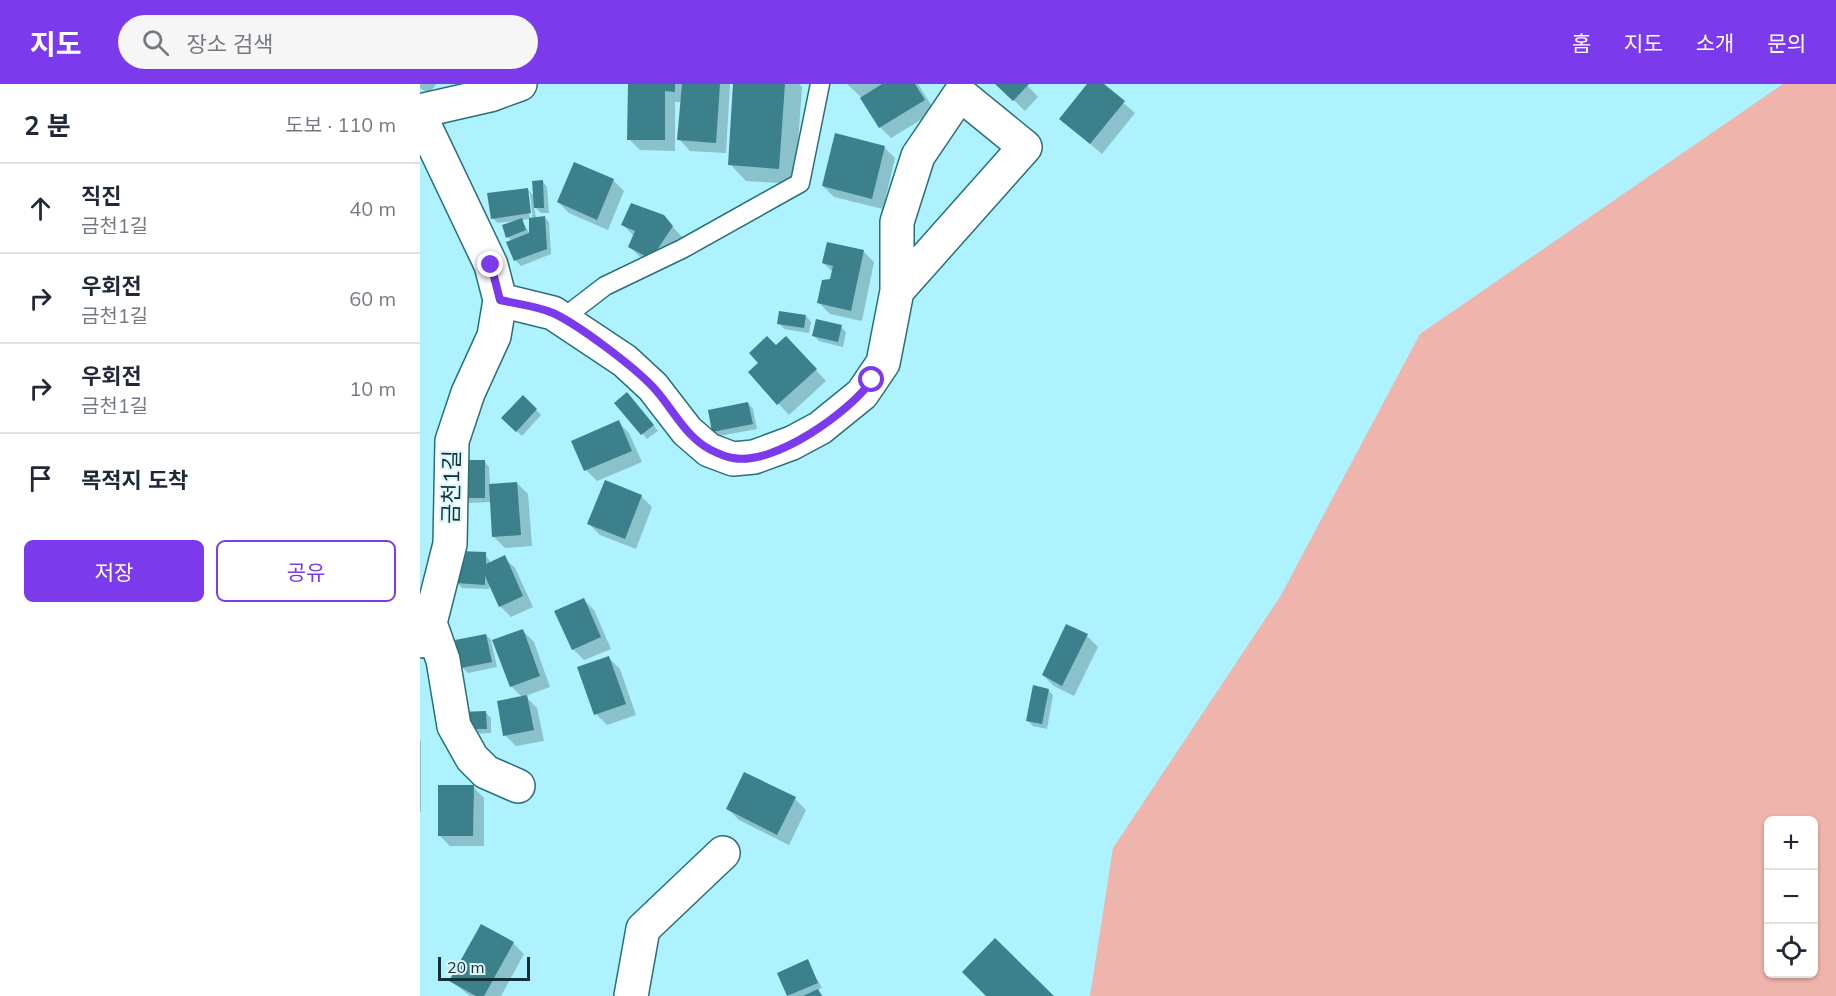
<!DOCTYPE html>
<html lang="ko">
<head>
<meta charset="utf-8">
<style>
  :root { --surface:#fff; --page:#f6f6f7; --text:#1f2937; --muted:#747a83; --line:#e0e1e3; --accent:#7c3aed }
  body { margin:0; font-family:Mulish,"Noto Sans KR",sans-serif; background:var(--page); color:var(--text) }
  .controls { position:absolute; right:18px; bottom:18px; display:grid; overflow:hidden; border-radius:9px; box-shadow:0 2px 4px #0004 }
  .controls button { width:54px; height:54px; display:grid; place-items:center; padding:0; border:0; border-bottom:2px solid var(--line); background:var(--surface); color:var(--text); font:30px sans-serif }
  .scale { position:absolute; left:18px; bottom:15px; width:92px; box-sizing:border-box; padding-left:6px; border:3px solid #143035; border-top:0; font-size:16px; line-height:21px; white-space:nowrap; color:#143035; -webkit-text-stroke:4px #ddf8fc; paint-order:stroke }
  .stop { position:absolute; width:18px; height:18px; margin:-14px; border:4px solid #7c3aed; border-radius:50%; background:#fff }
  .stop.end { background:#7c3aed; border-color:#fff; box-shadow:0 2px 6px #0008 }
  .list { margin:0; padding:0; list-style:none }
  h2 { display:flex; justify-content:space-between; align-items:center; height:78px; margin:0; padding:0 24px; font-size:26px }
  h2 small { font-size:20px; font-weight:400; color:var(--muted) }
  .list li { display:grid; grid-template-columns:39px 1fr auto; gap:18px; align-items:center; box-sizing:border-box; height:90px; padding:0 24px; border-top:2px solid var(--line) }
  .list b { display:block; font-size:22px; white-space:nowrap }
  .list p { margin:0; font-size:20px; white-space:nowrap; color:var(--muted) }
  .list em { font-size:20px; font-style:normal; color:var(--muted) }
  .actions { display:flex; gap:12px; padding:18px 24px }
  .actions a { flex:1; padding:14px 0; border:2px solid var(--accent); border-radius:9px; text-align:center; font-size:21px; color:var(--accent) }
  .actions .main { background:var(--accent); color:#fff }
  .icon { flex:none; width:33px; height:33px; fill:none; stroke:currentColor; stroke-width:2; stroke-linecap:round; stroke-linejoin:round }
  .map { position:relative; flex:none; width:1416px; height:912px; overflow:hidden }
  header { display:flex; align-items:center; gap:36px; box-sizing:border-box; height:84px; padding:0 30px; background:var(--accent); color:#fff }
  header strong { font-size:28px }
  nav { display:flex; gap:33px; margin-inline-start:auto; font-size:21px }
  .search { width:420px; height:54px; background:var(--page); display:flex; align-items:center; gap:15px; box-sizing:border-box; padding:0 21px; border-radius:33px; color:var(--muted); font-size:22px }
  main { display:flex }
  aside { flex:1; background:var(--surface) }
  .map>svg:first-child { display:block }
  .green { fill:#efb4ab; fill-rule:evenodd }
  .shadow { fill:#0003; fill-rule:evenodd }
  .building { fill:#3b808b }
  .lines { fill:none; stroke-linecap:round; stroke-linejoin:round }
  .service-casing { stroke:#296f7a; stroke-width:21 }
  .minor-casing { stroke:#296f7a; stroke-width:36 }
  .service { stroke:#fff; stroke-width:18 }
  .minor { stroke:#fff; stroke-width:33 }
  .route { stroke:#7c3aed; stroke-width:8 }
  .labels { text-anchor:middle; stroke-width:4.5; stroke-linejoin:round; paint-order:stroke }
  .street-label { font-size:22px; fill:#143035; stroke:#ddf8fc }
</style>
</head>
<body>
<header>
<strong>지도</strong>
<div class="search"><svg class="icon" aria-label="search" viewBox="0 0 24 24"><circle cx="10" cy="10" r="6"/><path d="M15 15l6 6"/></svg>장소 검색</div>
<nav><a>홈</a><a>지도</a><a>소개</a><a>문의</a></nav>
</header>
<main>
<aside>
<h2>2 분<small>도보 · 110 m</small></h2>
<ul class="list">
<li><svg class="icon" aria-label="ahead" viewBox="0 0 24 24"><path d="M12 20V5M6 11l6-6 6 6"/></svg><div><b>직진</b><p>금천1길</p></div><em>40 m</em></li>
<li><svg class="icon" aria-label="right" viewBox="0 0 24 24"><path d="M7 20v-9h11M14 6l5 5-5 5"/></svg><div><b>우회전</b><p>금천1길</p></div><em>60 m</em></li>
<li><svg class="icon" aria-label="right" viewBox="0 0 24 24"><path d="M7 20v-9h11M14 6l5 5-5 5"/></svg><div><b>우회전</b><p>금천1길</p></div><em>10 m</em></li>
<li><svg class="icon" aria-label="arrive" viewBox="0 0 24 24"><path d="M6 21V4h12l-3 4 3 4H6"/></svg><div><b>목적지 도착</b></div></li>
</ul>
<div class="actions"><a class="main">저장</a><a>공유</a></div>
</aside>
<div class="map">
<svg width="1416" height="912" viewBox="0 0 1416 912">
  <rect width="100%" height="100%" fill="#adf2fe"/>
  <path class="green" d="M1363 0H1416V912H670L693 764 860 513 1000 250ZM1348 736H1394V890H1348Z"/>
  <path class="shadow" d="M0 0H16L9 10 0 4Z
    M209 0H310L306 69 270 67 259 55 262 18H255V67L220 66 209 55Z
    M315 0H379L382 3 375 100 326 97 310 80Z
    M427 0H498L515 27 471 54 460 43 442 14Z
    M577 0H606L618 13 605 27Z
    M669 0H682L715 29 682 70 641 35Z
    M464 63 475 74 463 125 414 113 403 102Z
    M193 96 204 107 188 146 149 129 138 118Z
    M122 97 127 103 129 129H121L114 122 116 134 124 133 129 138 131 170 101 182 95 176 92 157 88 153 94 137 78 139 72 134 107 105 115 113ZM107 109H110L113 137 110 150 101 136 110 135Z
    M243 132 263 154 243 185 220 173 209 162 214 152 203 141Z
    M443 167 454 178 442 237 410 230 399 219 413 188 403 179Z
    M386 232 391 238 389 249 364 245 359 239Z
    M421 243 426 248 423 263 399 257 394 252Z
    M356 263 377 265 406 297 369 331 330 288Z
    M103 313 121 331 102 352 83 334Z
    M212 315 238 347 227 355 196 319Z
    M328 319 333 325 337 345 299 352 294 347Z
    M198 338 209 349 222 378 177 397 166 386 153 358Z
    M64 377 69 383 70 401 97 399 108 410 112 462 85 464 74 453 71 418 47 419 42 414Z
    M221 412 232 423 216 465 180 451 169 440Z
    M65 470 71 479 84 473 95 484 113 523 91 533 80 522 70 499 69 505 42 504 37 499Z
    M163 515 174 526 191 565 164 576 153 565Z
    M103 547 114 558 130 603 105 612 117 624 124 657 96 662 85 651 102 613 91 602Z
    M66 551 71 556 77 583 48 589 42 583Z
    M667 552 678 563 654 612 634 602 623 591Z
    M189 574 200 585 216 631 187 641 176 630Z
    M628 606 633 611 627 645 613 642 608 637Z
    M66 629 71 634V649L46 650Z
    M0 656 1 657V728H0Z
    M53 703 64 714V762H30L19 751Z
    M375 715 386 726 369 761 319 736 308 725Z
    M62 842 93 859 104 870 81 912H50L31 897Z
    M387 877 402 904 397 906 403 912H369L359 890Z"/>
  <path class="building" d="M208 0H255V8L245 7V56H207Z
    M262 0H300L296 59 257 56Z
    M313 0H365L359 85 308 81Z
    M462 0H495L505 16 459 44 440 14Z
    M575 0H609L593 17Z
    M667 0H684L705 17 670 60 639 35Z
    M415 49 465 62 452 115 402 102Z
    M154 78 194 95 177 136 137 118Z
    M123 96 124 124H114L112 97Z
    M108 104 111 129 71 135 67 109Z
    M211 119 244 131 253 142 231 175 208 163 215 147 201 141Z
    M125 132 127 165 94 177 86 158 109 149V134Z
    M102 134 106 146 86 154 82 141Z
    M407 158 444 166 431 227 397 219 402 196 410 195 413 182 402 179Z
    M359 227 386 231 384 244 357 240Z
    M396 235 422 241 418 258 392 252Z
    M347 252 356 261 366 252 397 285 357 321 328 288 338 279 329 269Z
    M207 308 234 341 221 351 194 319Z
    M103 311 117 325 96 348 81 334Z
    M328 318 333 340 292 348 288 326Z
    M199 336 212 367 164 387 151 357Z
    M40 376H65V414H41Z
    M185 396 222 411 205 455 167 440Z
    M97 398 101 451 72 453 69 400Z
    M37 467 66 468V480L85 471 103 512 79 523 65 492V501L36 499Z
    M164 514 181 553 152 566 134 527Z
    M646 540 668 550 642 602 622 591Z
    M103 545 120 592 90 603 72 556Z
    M66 550 72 578 41 584 35 556Z
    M189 572 206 620 174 631 157 583Z
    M613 601 629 605 622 640 606 637Z
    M107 611 114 646 83 652 77 617Z
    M66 627 67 645H40L39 628Z
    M324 688 376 713 357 751 306 725Z
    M18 701H54L53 752H18Z
    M61 840 94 858 64 912H56L29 897Z
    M575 854 634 912H566L542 888Z
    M388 875 398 899 367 912 357 889Z
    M398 905 402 912H383Z"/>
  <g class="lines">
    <defs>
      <path id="service" d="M142 235 185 202 262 165 380 99 400 0"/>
      <path id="minor" d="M0 27 70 11 100 0
        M0 32 71 181 80 216 74 252 48 309 32 357 30 460 10 539 0 557
        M80 216 133 229 205 277 233 303 267 347 289 366 313 375 334 373 372 359 400 344 442 310 463 279 477 207V138L498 72 540 10 605 63 477 207
        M10 539 23 576 34 642 52 674 66 688 98 702
        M211 912 223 845 303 769"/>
    </defs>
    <use href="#service" class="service-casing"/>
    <use href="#minor" class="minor-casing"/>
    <use href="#service" class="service"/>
    <use href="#minor" class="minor"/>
  </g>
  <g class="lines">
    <path class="route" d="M71 181 80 216C97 220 117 222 133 229 159 241 213 282 233 303 252 323 265 353 291 366 297 369 306 373 313 374 354 382 430 328 452 296"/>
  </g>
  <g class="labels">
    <g class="street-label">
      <text transform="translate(31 403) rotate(-89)" y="8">금천1길</text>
    </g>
  </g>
</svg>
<div class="controls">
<button>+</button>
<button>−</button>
<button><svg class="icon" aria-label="locate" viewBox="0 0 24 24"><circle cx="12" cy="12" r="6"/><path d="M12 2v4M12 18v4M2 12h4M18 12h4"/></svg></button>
</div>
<div class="scale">20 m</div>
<div class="stop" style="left:452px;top:296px"></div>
<div class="stop end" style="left:71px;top:181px"></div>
</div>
</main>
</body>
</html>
